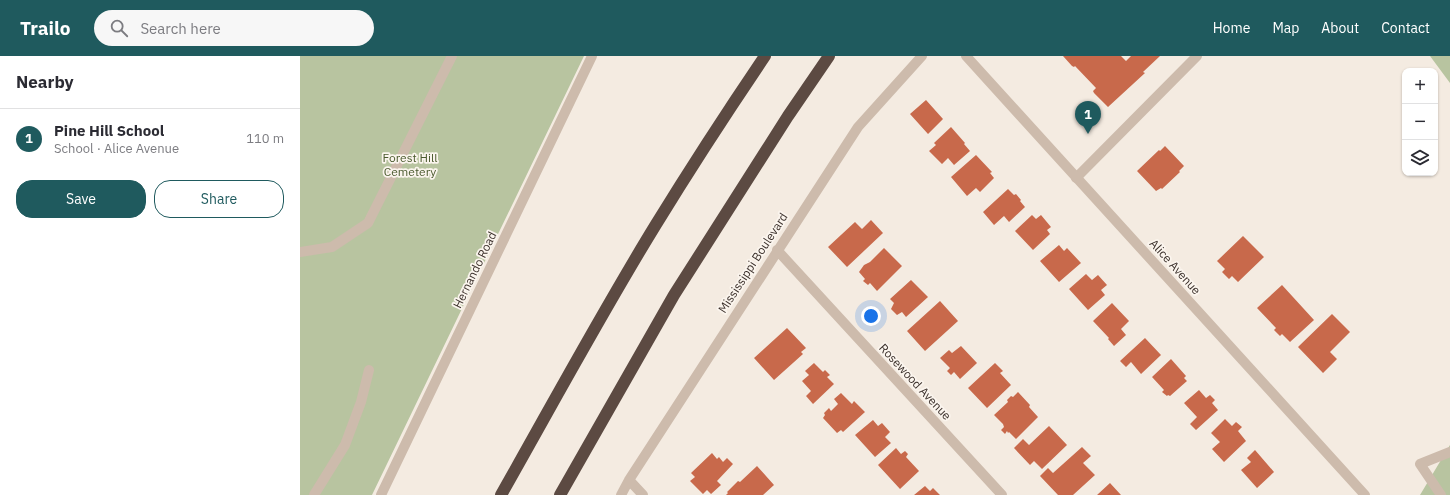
<!DOCTYPE html>
<html lang="en">
<head>
<meta charset="utf-8">
<style>
  :root { --surface:#fff; --page:#f7f7f7; --text:#2b2b33; --muted:#7c7c81; --line:#e1e1e2; --accent:#1f5a5e }
  body { margin:0; font-family:"IBM Plex Sans",sans-serif; background:var(--page); color:var(--text) }
  .controls { position:absolute; right:12px; top:12px; display:grid; overflow:hidden; border-radius:8px; box-shadow:0 1px 3px #0004 }
  .controls button { width:36px; height:36px; display:grid; place-items:center; padding:0; border:0; border-bottom:1px solid var(--line); background:var(--surface); color:var(--text); font:20px sans-serif }
  .you { position:absolute; left:571px; top:260px; width:14px; height:14px; margin:-10px; border:3px solid #fff; border-radius:50%; background:#1a73e8; box-shadow:0 0 0 6px #1a73e833 }
  .badge { display:grid; place-items:center; width:26px; height:26px; border-radius:50%; background:var(--accent); color:#fff; font-size:13px; font-weight:700 }
  .pin { position:absolute; translate:-50% -33px; filter:drop-shadow(0 1px 2px #0008) }
  .pin::after { content:''; position:absolute; top:21px; width:14px; height:12px; background:inherit; clip-path:polygon(0 0,100% 0,50% 100%) }
  .list { margin:0; padding:0; list-style:none }
  h2 { display:flex; justify-content:space-between; align-items:center; height:52px; margin:0; padding:0 16px; font-size:17px }
  h2 small { font-size:13px; font-weight:400; color:var(--muted) }
  .list li { display:grid; grid-template-columns:26px 1fr auto; gap:12px; align-items:center; box-sizing:border-box; height:60px; padding:0 16px; border-top:1px solid var(--line) }
  .list b { display:block; font-size:15px; white-space:nowrap }
  .list p { margin:0; font-size:13px; white-space:nowrap; color:var(--muted) }
  .list em { font-size:13px; font-style:normal; color:var(--muted) }
  .actions { display:flex; gap:8px; padding:12px 16px }
  .actions a { flex:1; padding:9px 0; border:1px solid var(--accent); border-radius:16px; text-align:center; font-size:14px; color:var(--accent) }
  .actions .main { background:var(--accent); color:#fff }
  .icon { flex:none; width:22px; height:22px; fill:none; stroke:currentColor; stroke-width:2; stroke-linecap:round; stroke-linejoin:round }
  .map { position:relative; flex:none; width:1150px; height:439px; overflow:hidden }
  header { display:flex; align-items:center; gap:24px; box-sizing:border-box; height:56px; padding:0 20px; background:var(--accent); color:#fff }
  header strong { font-size:19px }
  nav { display:flex; gap:22px; margin-inline-start:auto; font-size:14px }
  .search { width:280px; height:36px; background:var(--page); display:flex; align-items:center; gap:10px; box-sizing:border-box; padding:0 14px; border-radius:22px; color:var(--muted); font-size:15px }
  main { display:flex }
  aside { flex:1; background:var(--surface) }
  .map>svg:first-child { display:block }
  .green { fill:#b8c4a0 }
  .building { fill:#c8694b }
  .lines { fill:none; stroke-linecap:round; stroke-linejoin:round }
  .service { stroke:#cdbbac; stroke-width:10 }
  .minor { stroke:#cdbbac; stroke-width:10 }
  .tertiary { stroke:#cdbbac; stroke-width:10 }
  .motorway { stroke:#5c4a42; stroke-width:12 }
  .labels { text-anchor:middle; stroke-width:3.5; stroke-linejoin:round; paint-order:stroke }
  .park-label { font-size:12px; fill:#4a5a2e; stroke:#fbf5ee }
  .street-label { font-size:12px; fill:#3b302b; stroke:#fbf5ee }
</style>
</head>
<body>
<header>
<strong>Trailo</strong>
<div class="search"><svg class="icon" aria-label="search" viewBox="0 0 24 24"><circle cx="10" cy="10" r="6"/><path d="M15 15l6 6"/></svg>Search here</div>
<nav><a>Home</a><a>Map</a><a>About</a><a>Contact</a></nav>
</header>
<main>
<aside>
<h2>Nearby<small></small></h2>
<ul class="list">
<li><span class="badge">1</span><div><b>Pine Hill School</b><p>School · Alice Avenue</p></div><em>110 m</em></li>
</ul>
<div class="actions"><a class="main">Save</a><a>Share</a></div>
</aside>
<div class="map">
<svg width="1150" height="439" viewBox="0 0 1150 439">
  <rect width="100%" height="100%" fill="#f4ebe1"/>
  <path class="green" d="M0 0H284L72 439H0Z
    M1130 0H1150V27Z
    M1150 389V439H1120Z"/>
  <path class="building" d="M763 0H821L826 5 831 0H860L843 16 845 17 808 51 794 37 793 35 796 32 775 10 774 11 772 10Z
    M626 44 643 63 628 78 610 58Z
    M651 71 665 87 664 88 670 95 654 109 648 102 642 108 629 95 636 89 634 87Z
    M865 90 884 110 879 115 880 116 862 133 861 132 856 135 837 115 859 94 860 95Z
    M676 99 692 116 690 117 694 122 680 136 676 132 667 140 651 121Z
    M708 133 714 139 716 138 721 144 720 145 725 151 709 166 704 160 694 169 683 156Z
    M732 159 736 163 741 159 751 171 747 174 750 178 733 194 715 175Z
    M571 164 583 177 547 211 528 191 555 166 562 173Z
    M943 180 964 201 938 226 932 220 929 223 922 216 925 213 917 205Z
    M759 189 764 195 767 192 781 207 759 226 740 205Z
    M584 192 602 210 577 235 570 227 568 229 563 225 565 223 559 216 564 209 570 206Z
    M786 218 792 224 798 219 807 229 801 234 805 239 788 254 769 233Z
    M611 224 628 241 606 261 602 256 597 259 591 253 594 247 590 243Z
    M982 229 1014 264 990 286 982 278 980 280 974 274 976 272 957 252Z
    M640 245 658 265 625 295 607 275Z
    M812 247 829 265 821 273 826 279 814 290 808 283 809 282 793 265Z
    M1032 258 1050 276 1030 296 1037 303 1023 317 998 291Z
    M487 272 506 292 501 296 503 298 474 324 454 302Z
    M845 282 861 299 841 318 831 306 826 311 820 305Z
    M661 290 677 307 660 323 654 316 651 319 647 315 650 312 640 302 649 294 652 297Z
    M871 303 886 320 884 322 887 325 870 340 868 339 867 340 862 336 864 334 852 321Z
    M514 307 523 316 525 314 530 319 527 321 534 328 513 348 506 340 511 335 502 325 509 319 505 315Z
    M695 307 703 315 700 317 711 329 687 352 668 332Z
    M899 334 906 342 910 339 915 344 912 347 918 354 896 374 890 368 897 361 884 347Z
    M718 336 730 349 729 351 738 361 716 383 709 376 708 377 707 375 705 378 701 374 704 371 703 368 694 359 708 346 707 344 711 340 713 341Z
    M541 337 552 348 554 345 565 356 543 376 541 374 537 377 523 362 525 359 524 357 529 352 531 355 538 348 534 343Z
    M925 363 932 370 936 366 942 371 938 375 946 385 924 406 912 393 920 386 911 377Z
    M573 364 578 370 582 367 590 376 585 381 591 387 575 401 555 379Z
    M749 370 767 389 742 413 734 405 730 409 714 392 723 383 729 389Z
    M782 391 791 400 783 407 795 419 773 439H758L740 420 748 412 753 417Z
    M596 392 601 398 605 395 608 398 606 401 619 415 600 433 578 409Z
    M955 394 974 416 957 432 941 414 951 406 947 402Z
    M412 397 417 403 419 401 423 406 427 402 433 408 417 425 421 429 411 438 407 434 403 438 390 425 395 421 391 417Z
    M457 410 474 429 463 439H426L428 437 427 436 438 425 440 426Z
    M810 427 821 439H797Z
    M625 430 630 435 633 432 640 439H614Z"/>
  <g class="lines">
    <path class="service" d="M776 122 897 0
      M0 196 32 191 68 167 152 0
      M14 439 45 389 61 346 69 314
      M1141 439 1120 408 1150 396"/>
    <path class="minor" d="M477 194 702 439
      M329 424 343 439
      M321 439 329 424 558 71 622 0"/>
    <path class="tertiary" d="M666 0 1065 439
      M81 439 292 0"/>
    <path class="motorway" d="M201 439C252 349 301 258 355 170 390 113 427 56 465 0
      M260 439 374 239 488 60 529 0"/>
  </g>
  <g class="labels">
    <g class="park-label">
      <text x="110" y="106">Forest Hill<tspan x="110" dy="14">Cemetery</tspan></text>
    </g>
    <g class="street-label">
      <text transform="translate(453 207) rotate(-57)" y="4">Mississippi Boulevard</text>
      <text transform="translate(875 211) rotate(48)" y="4">Alice Avenue</text>
      <text transform="translate(175 214) rotate(-64)" y="4">Hernando Road</text>
      <text transform="translate(615 326) rotate(47)" y="4">Rosewood Avenue</text>
    </g>
  </g>
</svg>
<div class="controls">
<button>+</button>
<button>−</button>
<button><svg class="icon" aria-label="layers" viewBox="0 0 24 24"><path d="M12 4l9 5-9 5-9-5zM3 14l9 5 9-5"/></svg></button>
</div>
<div class="you"></div>
<div class="pin badge" style="left:788px;top:78px">1</div>
</div>
</main>
</body>
</html>
